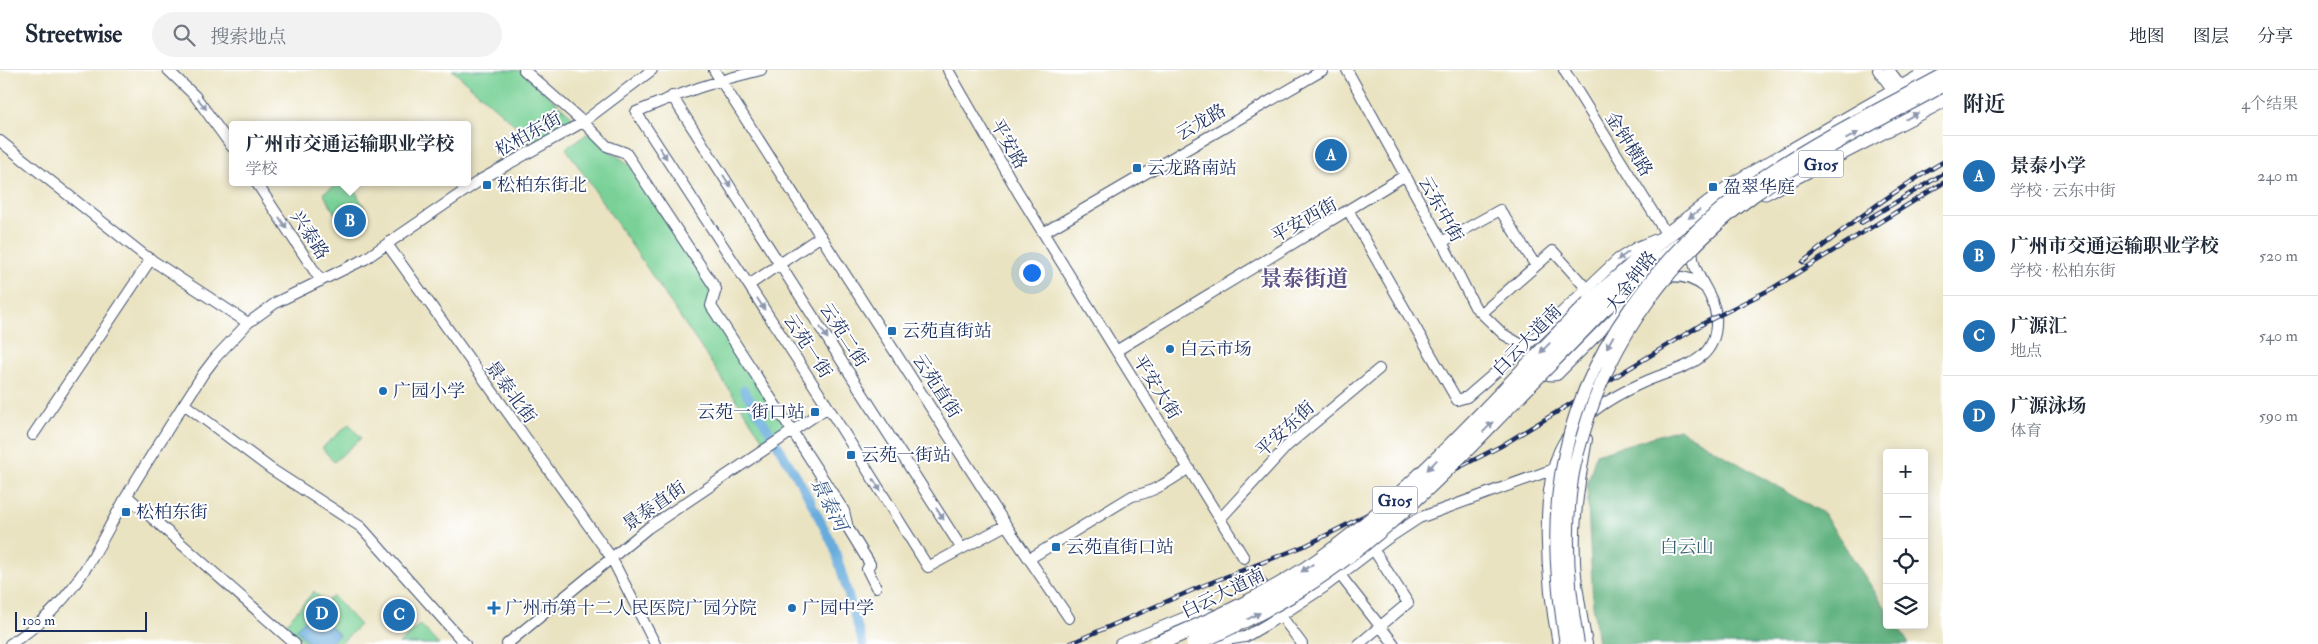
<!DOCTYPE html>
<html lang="zh">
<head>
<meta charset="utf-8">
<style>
  :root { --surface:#fff; --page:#f2f2f3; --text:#1f2937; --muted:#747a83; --line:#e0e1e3; --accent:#1f6fb2 }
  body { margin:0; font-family:"IM FELL Double Pica","Noto Serif SC",serif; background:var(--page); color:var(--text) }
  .controls { position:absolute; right:15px; bottom:15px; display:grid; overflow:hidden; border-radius:5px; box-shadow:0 2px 12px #0003 }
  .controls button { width:45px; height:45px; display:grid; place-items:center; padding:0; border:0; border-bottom:1px solid var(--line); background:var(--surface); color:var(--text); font:25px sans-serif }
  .scale { position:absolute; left:15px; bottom:12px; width:132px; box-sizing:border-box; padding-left:5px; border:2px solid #1b2f5e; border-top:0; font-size:14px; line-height:18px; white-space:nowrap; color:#1b2f5e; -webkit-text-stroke:4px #fff; paint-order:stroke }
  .you { position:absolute; left:1031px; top:202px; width:18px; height:18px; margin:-12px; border:4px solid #fff; border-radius:50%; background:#1a73e8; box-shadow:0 0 0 8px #1a73e833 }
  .badge { display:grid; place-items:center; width:32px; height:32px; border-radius:50%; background:var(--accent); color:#fff; font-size:16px; font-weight:700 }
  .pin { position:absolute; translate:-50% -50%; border:2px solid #fff; box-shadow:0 1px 5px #0006 }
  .popup { position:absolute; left:229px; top:51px; width:242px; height:65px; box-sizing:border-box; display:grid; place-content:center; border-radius:5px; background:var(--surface); filter:drop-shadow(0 1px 4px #0005); font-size:16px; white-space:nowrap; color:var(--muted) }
  .popup b { font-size:19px; color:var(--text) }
  .popup::after { content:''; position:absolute; left:50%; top:100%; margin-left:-10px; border:10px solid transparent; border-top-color:var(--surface) }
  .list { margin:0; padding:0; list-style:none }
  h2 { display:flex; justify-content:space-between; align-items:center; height:65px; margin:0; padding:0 20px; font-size:21px }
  h2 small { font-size:16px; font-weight:400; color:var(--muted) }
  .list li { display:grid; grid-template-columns:32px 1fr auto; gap:15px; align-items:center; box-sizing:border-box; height:80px; padding:0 20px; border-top:1px solid var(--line) }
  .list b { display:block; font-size:19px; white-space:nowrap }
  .list p { margin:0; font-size:16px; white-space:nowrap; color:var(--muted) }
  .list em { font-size:16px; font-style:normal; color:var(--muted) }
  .icon { flex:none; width:28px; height:28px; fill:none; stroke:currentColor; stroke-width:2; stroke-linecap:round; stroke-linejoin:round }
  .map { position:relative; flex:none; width:1943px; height:574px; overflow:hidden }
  header { display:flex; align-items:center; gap:30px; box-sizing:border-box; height:70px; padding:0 25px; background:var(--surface); border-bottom:1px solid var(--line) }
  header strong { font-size:24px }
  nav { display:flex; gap:28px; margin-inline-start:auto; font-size:18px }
  .search { width:350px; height:45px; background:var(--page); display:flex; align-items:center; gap:12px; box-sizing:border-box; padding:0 18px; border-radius:28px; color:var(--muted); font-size:19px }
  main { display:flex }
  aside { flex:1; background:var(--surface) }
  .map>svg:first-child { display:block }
  .green { fill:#79d197; stroke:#4a807a }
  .forest { fill:#62b380; stroke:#3e716f }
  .water { fill:#67acdd; stroke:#416e9e }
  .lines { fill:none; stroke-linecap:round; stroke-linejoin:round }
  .canal { stroke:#67acdd; stroke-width:9 }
  .minor-casing { stroke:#3a4a6d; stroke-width:12 }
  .highway-casing { stroke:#3a4a6d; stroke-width:17 }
  .minor { stroke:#fff; stroke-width:10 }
  .highway { stroke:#fff; stroke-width:15 }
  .rail-casing { stroke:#1b2f5e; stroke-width:4.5 }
  .rail { stroke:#fff; stroke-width:2.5; stroke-dasharray:8; stroke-linecap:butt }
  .major-bridge-casing { stroke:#3a4a6d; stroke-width:14; stroke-linecap:butt }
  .highway-bridge-casing { stroke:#3a4a6d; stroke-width:17; stroke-linecap:butt }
  .major-bridge { stroke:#fff; stroke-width:12 }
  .highway-bridge { stroke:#fff; stroke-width:15 }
  .oneway { fill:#8d97ae }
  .poi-dot { fill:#1f6fb2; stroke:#fff; stroke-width:2 }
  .labels { text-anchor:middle; stroke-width:4; stroke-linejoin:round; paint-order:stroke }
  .shield { fill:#fff; stroke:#5f6d8e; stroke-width:1 }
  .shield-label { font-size:16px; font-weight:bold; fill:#1b2f5e }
  .street-label { font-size:18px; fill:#1b2f5e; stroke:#fff }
  .poi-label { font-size:18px; fill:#1b2f5e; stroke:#fff; text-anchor:start }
  .park-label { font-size:18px; fill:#37606f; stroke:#fff }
  .water-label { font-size:19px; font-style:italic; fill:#365b8a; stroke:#fff }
  .district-label { font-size:22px; font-weight:bold; fill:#5c5284; stroke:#fff }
</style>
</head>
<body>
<header>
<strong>Streetwise</strong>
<div class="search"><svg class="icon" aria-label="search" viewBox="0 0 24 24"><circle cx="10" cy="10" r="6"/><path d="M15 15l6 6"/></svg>搜索地点</div>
<nav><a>地图</a><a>图层</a><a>分享</a></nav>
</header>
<main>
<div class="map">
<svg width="1943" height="574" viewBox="0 0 1943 574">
  <rect width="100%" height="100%" fill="#fff"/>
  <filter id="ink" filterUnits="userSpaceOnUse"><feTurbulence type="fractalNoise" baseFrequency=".02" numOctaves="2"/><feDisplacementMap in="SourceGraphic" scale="10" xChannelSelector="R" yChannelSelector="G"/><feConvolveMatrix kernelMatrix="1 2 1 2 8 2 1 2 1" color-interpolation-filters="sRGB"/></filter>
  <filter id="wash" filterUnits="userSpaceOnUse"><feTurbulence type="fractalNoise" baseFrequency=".0096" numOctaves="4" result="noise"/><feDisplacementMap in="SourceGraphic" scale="20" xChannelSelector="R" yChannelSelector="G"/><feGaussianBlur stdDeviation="1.12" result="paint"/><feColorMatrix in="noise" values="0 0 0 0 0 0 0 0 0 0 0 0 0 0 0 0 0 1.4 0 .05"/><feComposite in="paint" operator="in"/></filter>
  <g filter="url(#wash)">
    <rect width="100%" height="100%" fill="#eae3c1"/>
    <path class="green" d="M452 0H519L575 49 536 73Z
      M590 62 605 78 629 94 709 219 710 237 786 357 764 371 566 78Z
      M343 112H350L367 142 342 156 323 123Z
      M349 354 361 368 334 392 322 378Z
      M314 521 325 533 333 526 360 555 340 574H306L285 555Z
      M420 554 439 574H399Z"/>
    <path class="forest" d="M1679 359 1823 443 1887 540V555H1897L1909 574H1598L1593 534 1587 416 1596 384Z"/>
    <path class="water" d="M316 540 339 565 329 574H310L296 559Z"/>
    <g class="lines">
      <path class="canal" d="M744 320 803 417 834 477 863 574"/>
    </g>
  </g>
  <g filter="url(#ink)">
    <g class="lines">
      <defs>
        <path id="minor" d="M168 0 195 26 232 77
          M524 0 583 52 607 76 626 83 716 219 711 236 844 441 848 458 870 494 867 499 876 517
          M714 0 1006 455 1069 548
          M761 0C718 10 677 24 636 42L828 337 928 497 1006 455
          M948 0 1018 122 1244 488
          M1347 0 1442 172 1475 237 1503 264 1525 277
          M1878 0 1894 22
          M1889 0 1902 17
          M672 26 962 479
          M0 71 144 185 248 253
          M256 112 321 211
          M1348 140 1457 330 1467 327 1525 277 1618 189 1637 177 1667 165 1564 0
          M1043 163 1323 0
          M1442 172 1500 140 1536 196
          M387 174 611 487 655 574
          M1664 207C1679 205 1692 207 1704 217
          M749 215 821 166
          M1482 243 1553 181 1587 219
          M1525 277 1526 288C1534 297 1544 308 1557 305L1631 231
          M1116 281 1404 106
          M184 334 271 399 361 457 465 574
          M1590 344C1607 330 1628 319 1649 310 1682 296 1719 293 1716 246 1714 221 1688 202 1693 175
          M33 365 151 189
          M1587 369C1580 409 1573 450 1575 491 1576 519 1582 547 1587 574
          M127 426 295 574
          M1220 449 1287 376 1379 299
          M1029 489 1132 426C1153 423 1171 410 1189 398
          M1340 505 1394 574
          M1260 511 1271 527
          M1284 550 1302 574
          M10 574C73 535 91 489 126 427 151 385 177 345 203 304L216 287 248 253 277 232 365 189 482 109 583 52 652 0
          M507 574 648 458 828 337
          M1120 574 1198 542 1211 544 1218 550
          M1218 574 1226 570 1245 567 1269 553 1323 518 1387 469 1419 448 1554 399
          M1359 574 1408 533 1377 485
          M1558 574C1548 523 1535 410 1567 367"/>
        <path id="highway" d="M1765 122 1943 30
          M1591 231 1667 165 1733 115 1933 0
          M1602 240 1679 175"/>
      </defs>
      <use href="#minor" class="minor-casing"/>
      <use href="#highway" class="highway-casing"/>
      <use href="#minor" class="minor"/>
      <use href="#highway" class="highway"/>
      <defs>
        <path id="rail" d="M1861 153 1943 104
          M1803 192C1848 155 1893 121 1943 92
          M1069 574 1202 516 1307 475 1501 376 1704 253 1773 218 1943 113"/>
      </defs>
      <use href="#rail" class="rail-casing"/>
      <use href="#rail" class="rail"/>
      <defs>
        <path id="major-bridge" d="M1566 574C1557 518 1552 462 1561 405 1579 284 1664 175 1763 107 1818 69 1884 37 1943 5
          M1578 574C1568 519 1564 464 1572 409 1574 394 1579 379 1583 365 1610 268 1673 185 1753 126 1812 83 1879 51 1943 16"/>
        <path id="highway-bridge" d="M1157 574C1213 550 1268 526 1318 491 1421 418 1502 319 1591 231
          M1194 574C1231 557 1267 540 1302 518 1373 473 1432 415 1491 354 1528 316 1565 278 1602 240"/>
      </defs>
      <use href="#major-bridge" class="major-bridge-casing"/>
      <use href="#highway-bridge" class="highway-bridge-casing"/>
      <use href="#major-bridge" class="major-bridge"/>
      <use href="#highway-bridge" class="highway-bridge"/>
    </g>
    <defs><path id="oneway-solid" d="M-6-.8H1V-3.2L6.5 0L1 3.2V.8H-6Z" transform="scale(1.25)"/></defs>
    <g class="oneway">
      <use href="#oneway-solid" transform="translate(202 34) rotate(51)"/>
      <use href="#oneway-solid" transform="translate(1912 46) rotate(-28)"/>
      <use href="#oneway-solid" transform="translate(1852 66) rotate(-29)"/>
      <use href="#oneway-solid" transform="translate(663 83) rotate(57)"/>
      <use href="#oneway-solid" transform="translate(727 111) rotate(57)"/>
      <use href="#oneway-solid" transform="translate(1694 144) rotate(143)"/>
      <use href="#oneway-solid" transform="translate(283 153) rotate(57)"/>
      <use href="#oneway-solid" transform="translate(1623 186) rotate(143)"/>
      <use href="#oneway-solid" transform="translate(761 234) rotate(57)"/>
      <use href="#oneway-solid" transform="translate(824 263) rotate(57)"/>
      <use href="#oneway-solid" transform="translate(1610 272) rotate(119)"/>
      <use href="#oneway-solid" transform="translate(1545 278) rotate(134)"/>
      <use href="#oneway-solid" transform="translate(1488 357) rotate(-46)"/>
      <use href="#oneway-solid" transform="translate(1432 395) rotate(134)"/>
      <use href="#oneway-solid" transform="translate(877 415) rotate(58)"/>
      <use href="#oneway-solid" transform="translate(940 444) rotate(57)"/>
      <use href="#oneway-solid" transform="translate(1307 498) rotate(147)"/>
      <use href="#oneway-solid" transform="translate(1254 546) rotate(-27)"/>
    </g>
  </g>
  <g class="poi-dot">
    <rect x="1132" y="93" width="10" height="10" rx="2.5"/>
    <rect x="482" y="110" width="10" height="10" rx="2.5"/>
    <rect x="1708" y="112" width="10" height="10" rx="2.5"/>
    <rect x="887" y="256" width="10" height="10" rx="2.5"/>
    <circle cx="1170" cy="279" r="5"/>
    <circle cx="383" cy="321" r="5"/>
    <rect x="810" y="337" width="10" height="10" rx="2.5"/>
    <rect x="846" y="380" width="10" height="10" rx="2.5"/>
    <rect x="121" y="437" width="10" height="10" rx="2.5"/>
    <rect x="1051" y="472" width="10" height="10" rx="2.5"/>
    <path d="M491.5 530.5h5v5h5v5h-5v5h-5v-5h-5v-5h5z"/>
    <circle cx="792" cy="538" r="5"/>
  </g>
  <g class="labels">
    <g class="shield">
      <rect x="1798.5" y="80.5" width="45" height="27" rx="4"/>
      <rect x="1372.5" y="416.5" width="45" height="27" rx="4"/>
    </g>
    <g class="shield-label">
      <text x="1821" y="100">G105</text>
      <text x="1395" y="436">G105</text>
    </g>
    <g class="street-label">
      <text transform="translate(1201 52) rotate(-30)" y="6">云龙路</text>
      <text transform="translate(528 64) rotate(-29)" y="6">松柏东街</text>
      <text transform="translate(1009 74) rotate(60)" y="6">平安路</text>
      <text transform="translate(1629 74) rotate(58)" y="6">金钟横路</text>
      <text transform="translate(1441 139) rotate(61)" y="6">云东中街</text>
      <text transform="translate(1304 150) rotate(-29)" y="6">平安西街</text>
      <text transform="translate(310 165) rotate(57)" y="6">兴泰路</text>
      <text transform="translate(1631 212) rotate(-53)" y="6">大金钟路</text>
      <text transform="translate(844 265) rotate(57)" y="6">云苑二街</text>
      <text transform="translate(1527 270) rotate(-46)" y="6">白云大道南</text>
      <text transform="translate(808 276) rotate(57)" y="6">云苑一街</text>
      <text transform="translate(937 316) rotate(57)" y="6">云苑直街</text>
      <text transform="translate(1157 317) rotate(58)" y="6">平安大街</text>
      <text transform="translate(511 322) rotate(54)" y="6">景泰北街</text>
      <text transform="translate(1285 359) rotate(-43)" y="6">平安东街</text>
      <text transform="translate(654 436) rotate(-35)" y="6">景泰直街</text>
      <text transform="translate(1223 523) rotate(-26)" y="6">白云大道南</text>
    </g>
    <g class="poi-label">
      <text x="1147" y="104">云龙路南站</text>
      <text x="497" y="121">松柏东街北</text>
      <text x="1723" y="123">盈翠华庭</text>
      <text x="902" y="267">云苑直街站</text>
      <text x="1180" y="285">白云市场</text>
      <text x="393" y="327">广园小学</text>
      <text x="805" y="348" text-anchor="end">云苑一街口站</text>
      <text x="861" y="391">云苑一街站</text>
      <text x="136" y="448">松柏东街</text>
      <text x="1066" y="483">云苑直街口站</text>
      <text x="505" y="544">广州市第十二人民医院广园分院</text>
      <text x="802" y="544">广园中学</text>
    </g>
    <g class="park-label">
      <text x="1687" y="483">白云山</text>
    </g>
    <g class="water-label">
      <text transform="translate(830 434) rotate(63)" y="7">景泰河</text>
    </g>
    <g class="district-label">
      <text x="1304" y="216">景泰街道</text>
    </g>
  </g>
</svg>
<div class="controls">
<button>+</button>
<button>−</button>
<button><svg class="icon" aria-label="locate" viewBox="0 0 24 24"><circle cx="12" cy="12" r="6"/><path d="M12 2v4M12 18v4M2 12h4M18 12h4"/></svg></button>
<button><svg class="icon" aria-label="layers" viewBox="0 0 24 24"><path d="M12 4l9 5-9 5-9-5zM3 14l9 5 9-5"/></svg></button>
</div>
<div class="scale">100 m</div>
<div class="you"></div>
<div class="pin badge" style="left:1331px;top:85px">A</div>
<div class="pin badge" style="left:350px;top:151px">B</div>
<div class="popup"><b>广州市交通运输职业学校</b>学校</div>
<div class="pin badge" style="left:399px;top:545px">C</div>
<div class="pin badge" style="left:322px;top:544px">D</div>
</div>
<aside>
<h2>附近<small>4个结果</small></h2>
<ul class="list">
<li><span class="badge">A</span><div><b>景泰小学</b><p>学校 · 云东中街</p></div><em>240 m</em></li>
<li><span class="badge">B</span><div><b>广州市交通运输职业学校</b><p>学校 · 松柏东街</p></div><em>520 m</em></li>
<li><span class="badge">C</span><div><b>广源汇</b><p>地点</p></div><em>540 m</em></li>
<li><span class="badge">D</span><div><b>广源泳场</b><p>体育</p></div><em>590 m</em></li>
</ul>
</aside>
</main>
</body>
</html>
